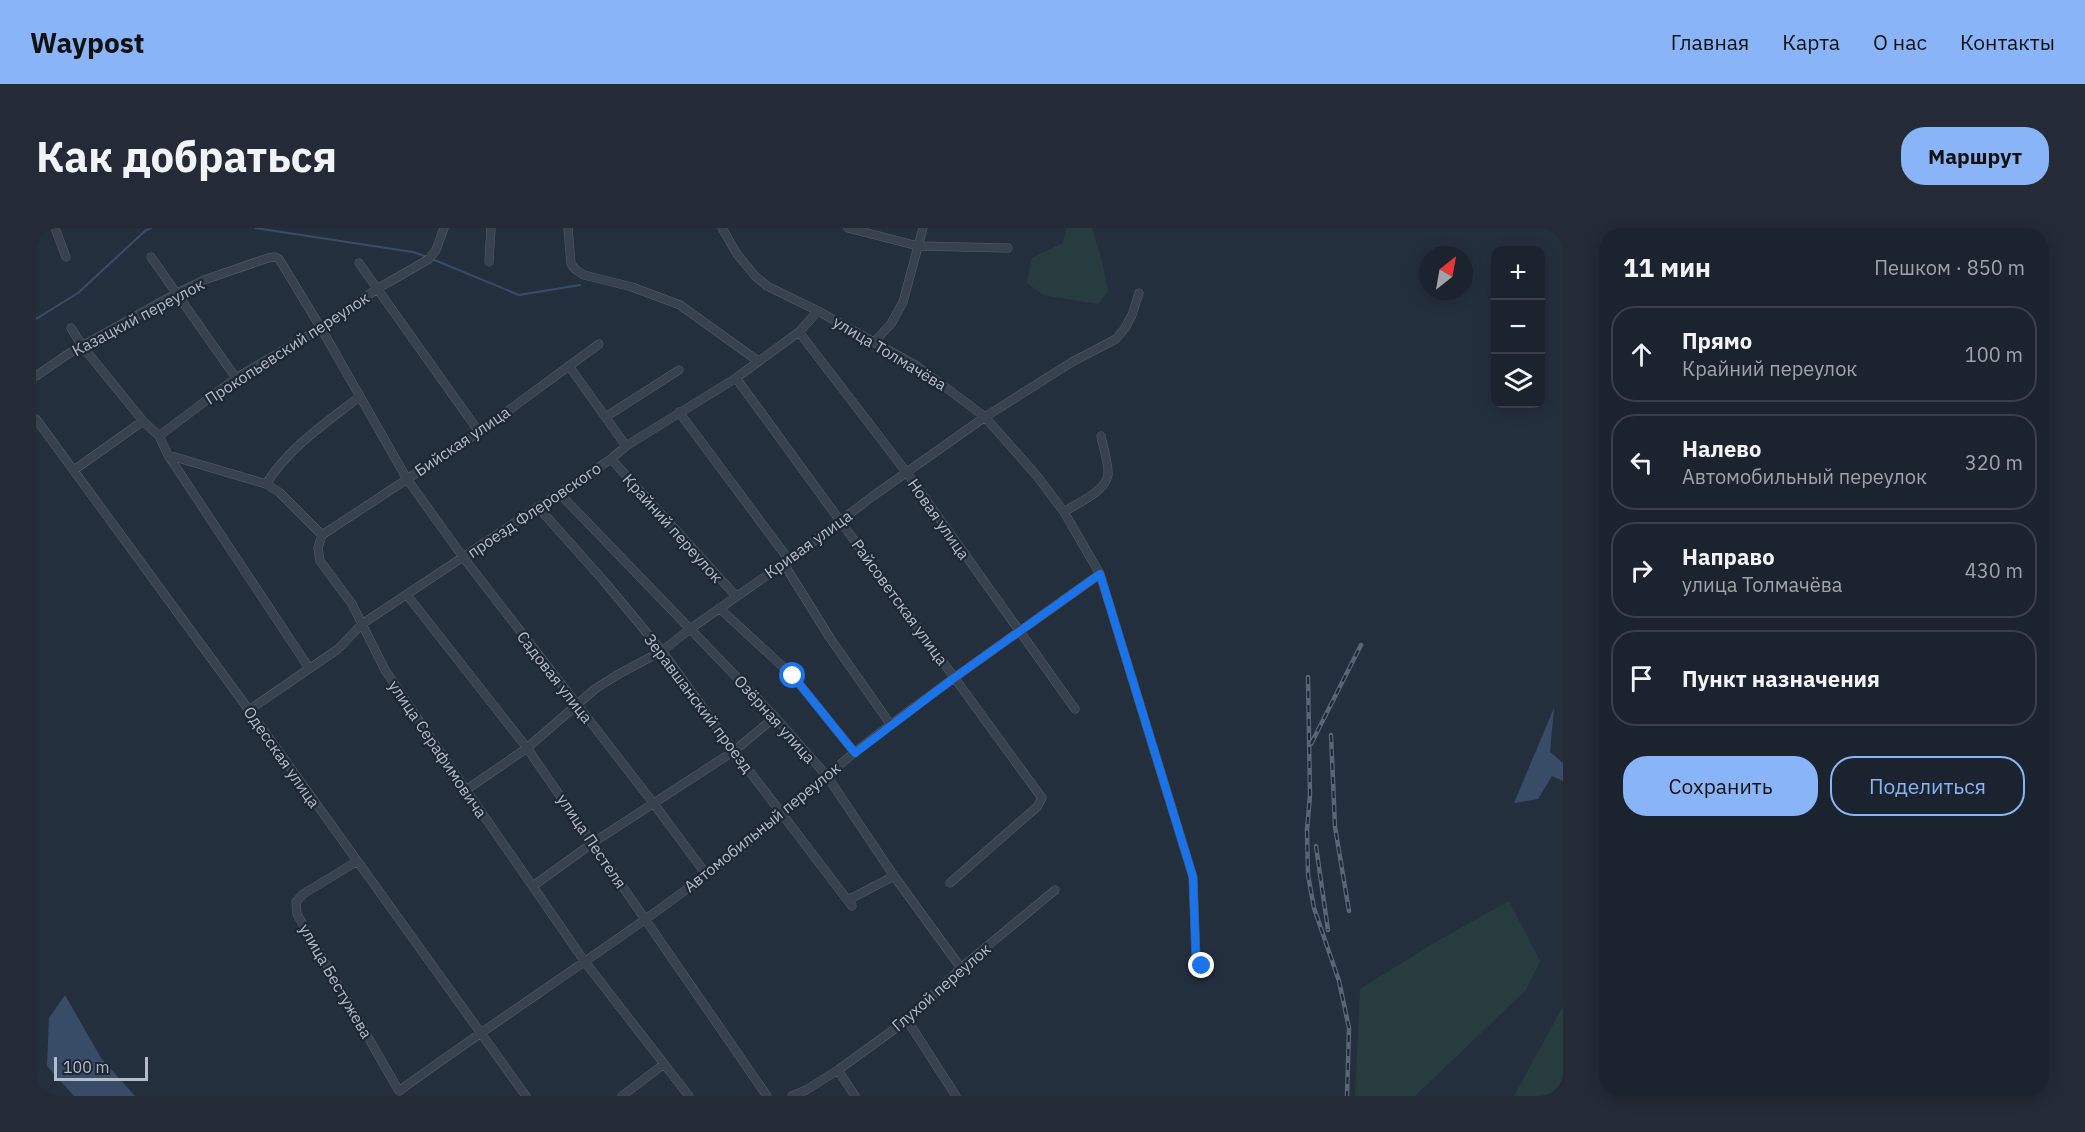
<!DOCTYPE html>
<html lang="ru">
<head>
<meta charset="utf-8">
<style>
  :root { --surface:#1b232e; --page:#242b36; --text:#f1f3f6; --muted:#a0a4aa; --line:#39404a; --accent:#8ab4f8 }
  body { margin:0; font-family:"IBM Plex Sans",sans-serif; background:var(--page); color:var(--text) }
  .controls { position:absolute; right:18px; top:18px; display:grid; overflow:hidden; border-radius:12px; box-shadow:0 3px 15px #0003 }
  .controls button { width:54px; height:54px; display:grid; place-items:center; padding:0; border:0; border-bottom:2px solid var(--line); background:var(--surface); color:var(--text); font:30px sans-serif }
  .compass { position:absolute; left:1383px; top:18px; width:54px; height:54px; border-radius:50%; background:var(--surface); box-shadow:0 3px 15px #0003; rotate:31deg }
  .scale { position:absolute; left:18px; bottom:15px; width:94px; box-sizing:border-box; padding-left:6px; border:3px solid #b4bcc9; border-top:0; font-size:16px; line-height:21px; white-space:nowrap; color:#b4bcc9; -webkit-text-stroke:4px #1d2633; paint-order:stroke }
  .stop { position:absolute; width:18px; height:18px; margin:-14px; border:4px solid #1a73e8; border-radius:50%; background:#fff }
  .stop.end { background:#1a73e8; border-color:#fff; box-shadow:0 2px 6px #0008 }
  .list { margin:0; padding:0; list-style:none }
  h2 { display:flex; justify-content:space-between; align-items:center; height:78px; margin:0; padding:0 24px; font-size:26px }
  h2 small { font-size:20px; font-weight:400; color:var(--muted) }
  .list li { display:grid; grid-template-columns:39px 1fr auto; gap:18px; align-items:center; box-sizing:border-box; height:96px; margin:0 12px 12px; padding:0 12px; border:2px solid var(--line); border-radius:24px }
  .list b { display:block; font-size:22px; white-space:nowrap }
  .list p { margin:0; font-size:20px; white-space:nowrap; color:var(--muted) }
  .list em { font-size:20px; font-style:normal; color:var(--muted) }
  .actions { display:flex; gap:12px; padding:18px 24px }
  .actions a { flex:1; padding:14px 0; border:2px solid var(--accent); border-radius:24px; text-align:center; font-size:21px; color:var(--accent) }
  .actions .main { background:var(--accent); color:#111 }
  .icon { flex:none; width:33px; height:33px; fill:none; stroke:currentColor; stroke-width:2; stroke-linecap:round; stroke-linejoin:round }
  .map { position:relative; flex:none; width:1527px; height:868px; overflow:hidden; border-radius:24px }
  header { display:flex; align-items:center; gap:36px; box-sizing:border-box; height:84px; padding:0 30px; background:var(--accent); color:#111 }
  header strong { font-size:28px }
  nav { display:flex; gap:33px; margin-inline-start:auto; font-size:21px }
  .intro { display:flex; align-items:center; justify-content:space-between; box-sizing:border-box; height:144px; padding:0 36px }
  h1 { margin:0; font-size:42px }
  .button { padding:15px 27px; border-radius:24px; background:var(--accent); color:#111; font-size:21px; font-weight:700 }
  main { display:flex; gap:36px; padding:0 36px }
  aside { flex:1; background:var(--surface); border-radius:24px; box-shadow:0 3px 15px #0003 }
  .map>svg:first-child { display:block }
  .green { fill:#263c3f }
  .water { fill:#394c67 }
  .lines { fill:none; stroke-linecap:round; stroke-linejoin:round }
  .stream { stroke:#394c67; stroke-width:2 }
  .street-casing { stroke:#565f6c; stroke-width:9 }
  .street { stroke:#38414e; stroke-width:8 }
  .rail-casing { stroke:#5a6575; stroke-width:4.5 }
  .rail { stroke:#1d2633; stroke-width:2; stroke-dasharray:7; stroke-linecap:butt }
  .route { stroke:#1a73e8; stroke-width:8 }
  .labels { text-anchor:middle; stroke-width:4.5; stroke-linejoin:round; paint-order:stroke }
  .street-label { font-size:16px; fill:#b4bcc9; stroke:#1d2633 }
</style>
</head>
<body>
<header>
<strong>Waypost</strong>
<nav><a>Главная</a><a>Карта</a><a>О нас</a><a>Контакты</a></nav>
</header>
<div class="intro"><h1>Как добраться</h1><a class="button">Маршрут</a></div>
<main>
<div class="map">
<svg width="1527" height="868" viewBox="0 0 1527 868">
  <rect width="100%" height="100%" fill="#242f3e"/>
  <path class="green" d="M1030 0H1056L1066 33 1072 63 1062 76 1007 67 991 55 996 30 1027 15Z
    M1473 673 1504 733 1490 762 1379 868H1319L1324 761 1396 716Z
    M1527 778V868H1478Z"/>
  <path class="water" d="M1518 480 1514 524 1527 535V553L1516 548 1502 571 1478 575Z
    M29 767 65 830 99 868H38L11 838 13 790Z"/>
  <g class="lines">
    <path class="stream" d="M219 0 377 24 391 29
      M396 31 483 67 544 57
      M0 91 42 65 110 2 115 0"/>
    <defs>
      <path id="street" d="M19 0 30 29
        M532 0 535 36 540 42 548 47 596 59 644 77 722 133
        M686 0 701 26 719 48 731 58 782 83 881 138 949 189 1001 248 1028 284 1064 346 1157 649 1160 731 1166 738
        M812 0 882 18 972 20
        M115 29 200 150
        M453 34 455 0
        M323 35 443 204
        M35 100 47 119 107 193 123 208 132 227 273 440
        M763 104 871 245 1039 481
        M838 114 855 96 867 74 887 0
        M533 138 590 218
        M0 148 32 126 141 65 168 52 232 30 239 29 243 31 285 100 371 251 427 329 618 576 670 646
        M700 150 1006 570 1001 579 914 655
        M643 184 753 332
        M571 188 643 142
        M0 191 213 482 490 868
        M123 208 200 150 285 100 341 61 393 31 400 22 408 0
        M132 227 230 256 243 264 286 307 282 320 284 333 316 376 349 442 430 562 549 734 653 868
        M575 231 700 368
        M38 242 107 193
        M230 256C253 219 290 195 323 169
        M523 265 739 489 791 548 858 648 925 740
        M502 279 567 352 626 423 698 523 816 678
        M1028 284C1041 275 1069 264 1072 247 1073 237 1067 218 1065 208
        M286 307 443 204 563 116
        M748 336 794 410 855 497
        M371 367 491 520 731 868
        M683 380 757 448 819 525
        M213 482 302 421 326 396 575 231 590 218 700 150 763 104 782 83
        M430 562 491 520 559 461 581 447 626 423 654 401 753 332 837 268 949 189 1036 134 1080 111 1089 100 1096 87 1103 65
        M320 634 267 666 260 674 261 686 363 863C474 782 591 709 700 624 741 593 778 557 818 525 898 462 982 405 1064 346
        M497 658 558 614 698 523 739 489
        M811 671 818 669 858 648
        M871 792 920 868
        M802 842 819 868
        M586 868 628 836
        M756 868 770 862 802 842 871 792 925 740 1019 662"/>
    </defs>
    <use href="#street" class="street-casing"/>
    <use href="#street" class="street"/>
    <defs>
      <path id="rail" d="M1272 449 1274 567 1271 602 1272 647 1278 680 1303 753 1313 800 1311 868
        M1295 507 1299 599 1313 683
        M1275 516 1325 417
        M1280 618 1292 702"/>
    </defs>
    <use href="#rail" class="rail-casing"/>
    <use href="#rail" class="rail"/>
  </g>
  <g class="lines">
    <path class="route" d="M757 448 819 525 918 450 1064 346 1157 649 1160 731 1166 738"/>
  </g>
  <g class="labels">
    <g class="street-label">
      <text transform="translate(102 89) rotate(-28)" y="6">Казацкий переулок</text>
      <text transform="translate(251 120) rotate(-33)" y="6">Прокопьевский переулок</text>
      <text transform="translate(854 125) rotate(31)" y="6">улица Толмачёва</text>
      <text transform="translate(426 213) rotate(-34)" y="6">Бийская улица</text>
      <text transform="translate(498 282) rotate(-34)" y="6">проезд Флеровского</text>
      <text transform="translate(903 291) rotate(55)" y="6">Новая улица</text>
      <text transform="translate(637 300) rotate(48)" y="6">Крайний переулок</text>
      <text transform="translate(772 316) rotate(-36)" y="6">Кривая улица</text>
      <text transform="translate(864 374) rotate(54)" y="6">Райсоветская улица</text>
      <text transform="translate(519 449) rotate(52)" y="6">Садовая улица</text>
      <text transform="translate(663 475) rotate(53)" y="6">Зеравшанский проезд</text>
      <text transform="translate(739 491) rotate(48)" y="6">Озёрная улица</text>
      <text transform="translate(402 521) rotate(56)" y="6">улица Серафимовича</text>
      <text transform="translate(246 529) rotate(55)" y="6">Одесская улица</text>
      <text transform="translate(726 599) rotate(-39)" y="6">Автомобильный переулок</text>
      <text transform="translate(556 613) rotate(56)" y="6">улица Пестеля</text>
      <text transform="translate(300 753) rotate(60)" y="6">улица Бестужева</text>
      <text transform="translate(905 759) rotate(-41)" y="6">Глухой переулок</text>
    </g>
  </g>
</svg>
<div class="controls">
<button>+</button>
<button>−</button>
<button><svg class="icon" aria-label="layers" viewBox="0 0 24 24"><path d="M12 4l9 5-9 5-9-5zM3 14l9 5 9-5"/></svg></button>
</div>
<svg class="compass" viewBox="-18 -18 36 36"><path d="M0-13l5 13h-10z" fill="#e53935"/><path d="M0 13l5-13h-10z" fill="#a0a4aa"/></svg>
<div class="scale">100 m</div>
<div class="stop" style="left:757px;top:448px"></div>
<div class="stop end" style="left:1166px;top:738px"></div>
</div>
<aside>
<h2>11 мин<small>Пешком · 850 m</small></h2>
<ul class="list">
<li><svg class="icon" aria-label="ahead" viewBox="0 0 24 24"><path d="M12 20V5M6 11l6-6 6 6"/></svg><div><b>Прямо</b><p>Крайний переулок</p></div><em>100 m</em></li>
<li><svg class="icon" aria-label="left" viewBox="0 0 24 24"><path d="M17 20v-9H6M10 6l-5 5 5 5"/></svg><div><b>Налево</b><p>Автомобильный переулок</p></div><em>320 m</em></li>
<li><svg class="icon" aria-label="right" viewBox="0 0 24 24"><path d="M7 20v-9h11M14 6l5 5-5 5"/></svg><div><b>Направо</b><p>улица Толмачёва</p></div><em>430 m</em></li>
<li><svg class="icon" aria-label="arrive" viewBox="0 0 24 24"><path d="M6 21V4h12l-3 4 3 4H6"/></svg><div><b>Пункт назначения</b></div></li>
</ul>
<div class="actions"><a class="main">Сохранить</a><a>Поделиться</a></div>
</aside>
</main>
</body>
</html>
